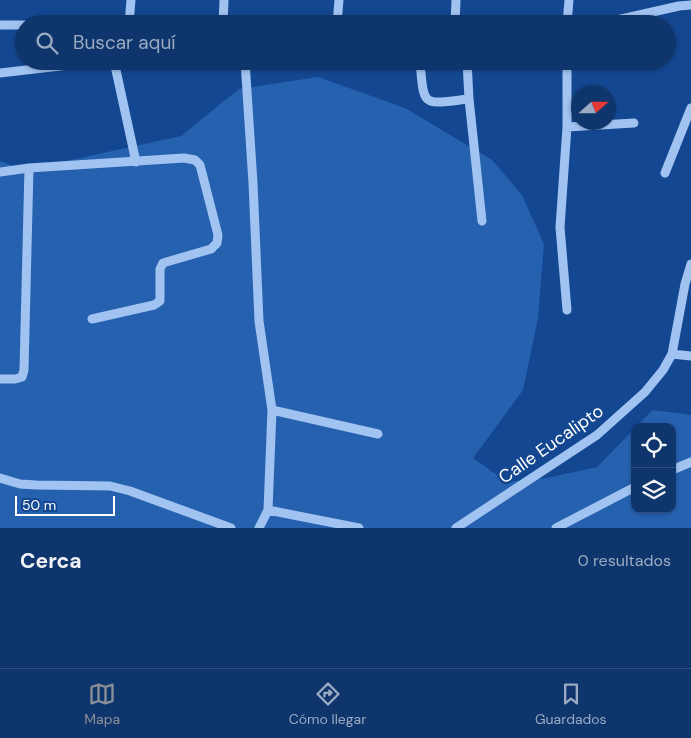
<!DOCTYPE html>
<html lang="es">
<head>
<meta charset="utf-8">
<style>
  :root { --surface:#0f356d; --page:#183d72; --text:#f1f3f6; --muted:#9babc2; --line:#2f5080; --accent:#8c9099 }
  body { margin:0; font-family:"DM Sans",sans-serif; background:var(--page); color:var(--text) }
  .controls { position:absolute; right:15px; bottom:15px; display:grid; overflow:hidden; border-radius:10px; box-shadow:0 1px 4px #0004 }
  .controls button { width:45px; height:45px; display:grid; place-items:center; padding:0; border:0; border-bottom:1px solid var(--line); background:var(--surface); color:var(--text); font:25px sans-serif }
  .compass { position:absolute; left:571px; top:85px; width:45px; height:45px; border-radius:50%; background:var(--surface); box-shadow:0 1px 4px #0004; rotate:69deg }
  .scale { position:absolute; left:15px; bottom:12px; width:100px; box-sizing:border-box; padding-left:5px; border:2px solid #fff; border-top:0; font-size:14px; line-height:18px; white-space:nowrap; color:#fff; -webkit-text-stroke:4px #144791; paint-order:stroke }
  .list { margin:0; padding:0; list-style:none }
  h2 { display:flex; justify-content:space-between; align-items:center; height:65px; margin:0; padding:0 20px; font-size:21px }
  h2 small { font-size:16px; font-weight:400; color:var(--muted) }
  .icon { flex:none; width:28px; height:28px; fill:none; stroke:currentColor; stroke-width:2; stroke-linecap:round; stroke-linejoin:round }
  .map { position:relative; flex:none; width:691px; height:528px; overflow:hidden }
  .search { position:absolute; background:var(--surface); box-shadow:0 1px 4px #0004; left:15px; right:15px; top:15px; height:55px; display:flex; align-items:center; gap:12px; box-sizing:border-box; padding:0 18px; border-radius:28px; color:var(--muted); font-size:19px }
  .sheet { height:140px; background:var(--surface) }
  nav { display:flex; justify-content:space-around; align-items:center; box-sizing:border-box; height:70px; border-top:1px solid var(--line); background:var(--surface); font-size:14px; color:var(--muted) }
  nav a { display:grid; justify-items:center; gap:2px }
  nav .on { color:var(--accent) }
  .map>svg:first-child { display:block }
  .green { fill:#2661b0 }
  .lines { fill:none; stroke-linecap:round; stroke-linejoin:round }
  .minor { stroke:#a0c3f1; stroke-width:9 }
  .labels { text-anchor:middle; stroke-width:5; stroke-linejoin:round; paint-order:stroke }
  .street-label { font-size:18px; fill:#fff; stroke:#144791 }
</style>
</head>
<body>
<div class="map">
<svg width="691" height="528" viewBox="0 0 691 528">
  <rect width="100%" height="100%" fill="#144791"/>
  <path class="green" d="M318 77 405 108 492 160 522 195 544 244 538 318 523 390 473 458 507 482 547 478 597 467 635 428V509H672V427H636L653 410 691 415V528H0V161L25 170 181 136 239 89Z"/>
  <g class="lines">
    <path class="minor" d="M129 24 131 0
      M223 24 224 0
      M337 24 339 0
      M455 24 456 0
      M567 24 569 0
      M599 24 679 6 691 5
      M0 25H24
      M114 61 136 162
      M245 61 253 183 259 321 272 410 268 510 259 528
      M420 61C424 109 422 104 469 99L467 61
      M0 73 103 61
      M469 99 482 221
      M567 127 634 123
      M0 172 29 168 184 158 195 160 200 165 218 235 217 243 211 249 163 263 160 269V301L154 305 92 319
      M665 173 691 108
      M567 310 560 227 567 127V61
      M672 354 691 356
      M0 379H15L22 377 24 370 29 168
      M272 410 378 434
      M672 470 691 462
      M0 478 20 484 36 485 110 486 130 491 231 528
      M268 510 359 528
      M456 528 597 435 645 392 663 370 672 354 685 284 691 264
      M556 528 635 487"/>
  </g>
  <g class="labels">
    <g class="street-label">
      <text transform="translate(551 444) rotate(-35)" y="6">Calle Eucalipto</text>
    </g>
  </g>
</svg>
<div class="controls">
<button><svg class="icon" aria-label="locate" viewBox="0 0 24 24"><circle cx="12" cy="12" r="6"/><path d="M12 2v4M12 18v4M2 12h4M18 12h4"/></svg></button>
<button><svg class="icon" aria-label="layers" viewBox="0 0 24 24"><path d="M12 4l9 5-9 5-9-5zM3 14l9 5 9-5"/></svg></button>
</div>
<svg class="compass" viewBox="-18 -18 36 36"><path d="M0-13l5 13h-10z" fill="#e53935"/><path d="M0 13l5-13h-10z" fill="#9babc2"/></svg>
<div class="scale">50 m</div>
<div class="search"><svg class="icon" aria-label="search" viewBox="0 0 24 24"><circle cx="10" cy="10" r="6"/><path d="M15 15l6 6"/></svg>Buscar aquí</div>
</div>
<section class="sheet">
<h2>Cerca<small>0 resultados</small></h2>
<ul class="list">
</ul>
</section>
<nav>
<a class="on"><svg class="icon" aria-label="map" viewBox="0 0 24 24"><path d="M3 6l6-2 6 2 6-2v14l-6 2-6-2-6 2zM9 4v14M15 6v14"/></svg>Mapa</a>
<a><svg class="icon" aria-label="directions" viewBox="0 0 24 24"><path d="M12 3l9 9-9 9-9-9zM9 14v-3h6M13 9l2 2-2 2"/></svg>Cómo llegar</a>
<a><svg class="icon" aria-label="saved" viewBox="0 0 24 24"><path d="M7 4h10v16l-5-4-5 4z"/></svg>Guardados</a>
</nav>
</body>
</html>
